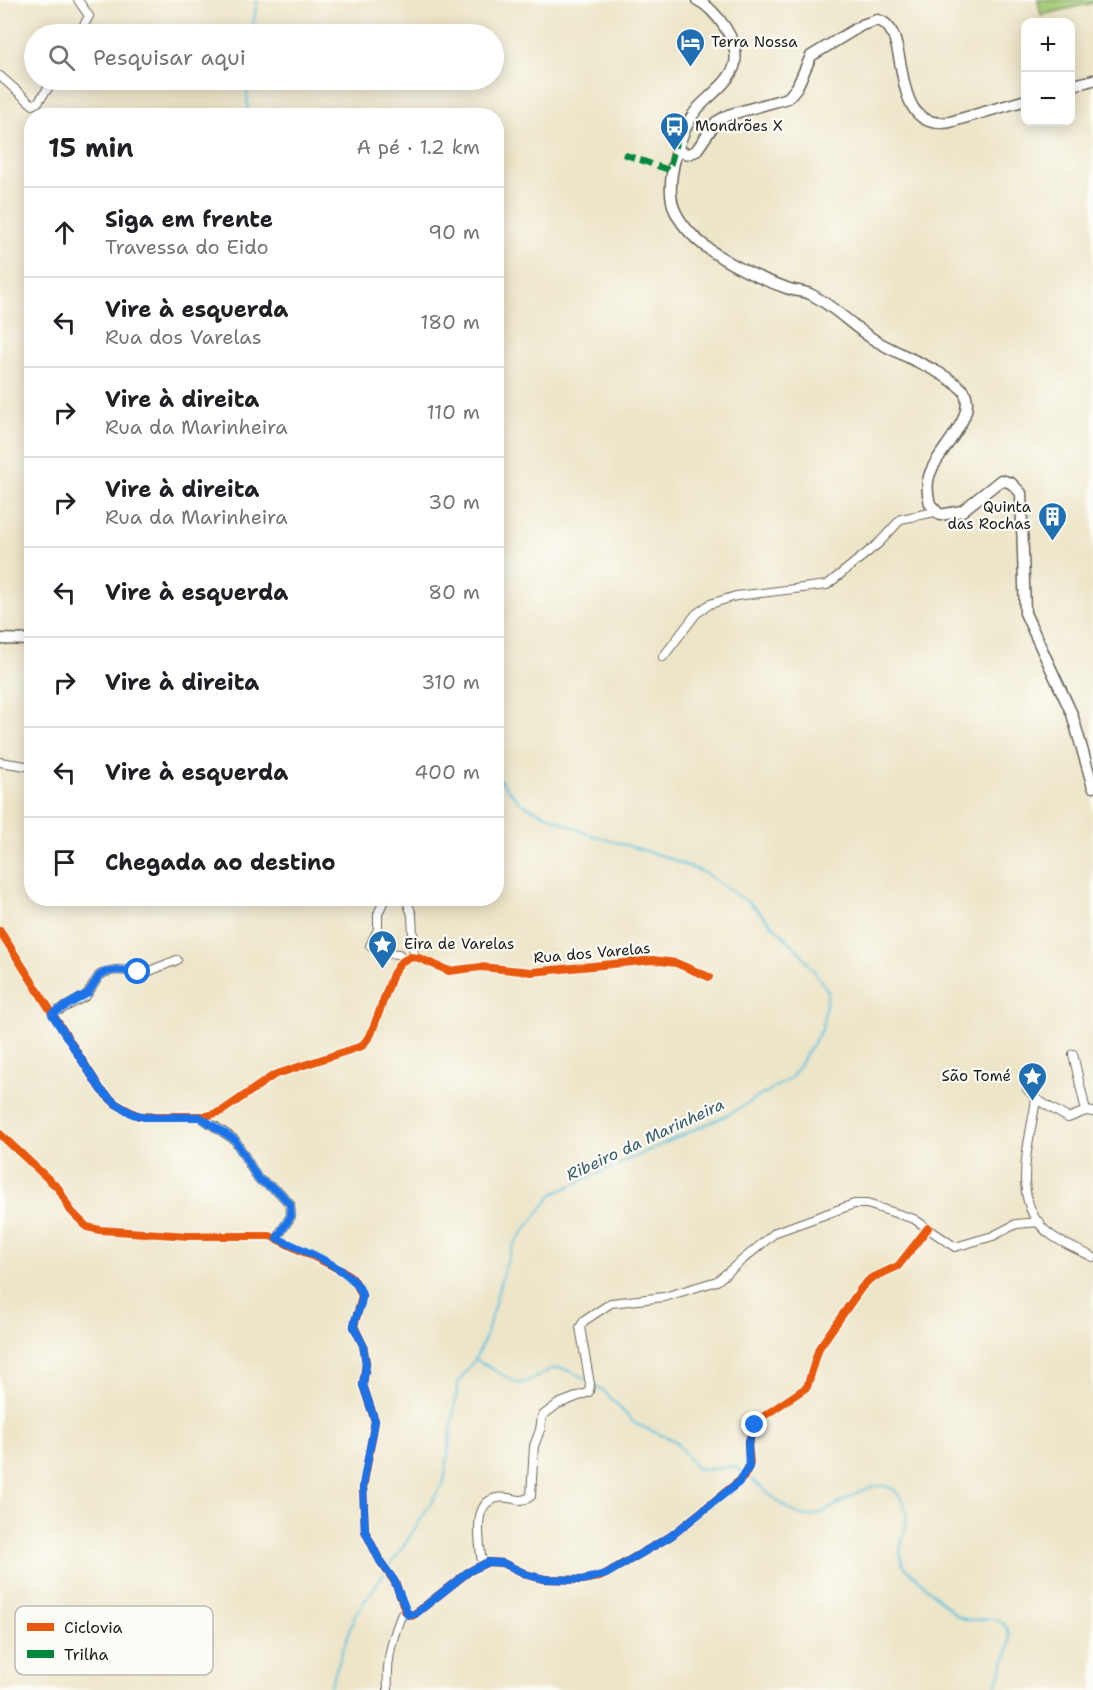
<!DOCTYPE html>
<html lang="pt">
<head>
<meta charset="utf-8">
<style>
  :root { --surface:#fff; --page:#f6f6f6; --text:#202124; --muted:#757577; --line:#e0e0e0 }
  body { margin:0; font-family:"Shantell Sans",sans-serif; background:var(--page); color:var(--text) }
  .controls { position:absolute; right:18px; top:18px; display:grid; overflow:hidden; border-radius:12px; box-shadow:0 3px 15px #0003 }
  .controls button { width:54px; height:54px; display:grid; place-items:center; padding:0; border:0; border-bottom:2px solid var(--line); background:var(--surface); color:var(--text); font:30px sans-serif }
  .stop { position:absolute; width:18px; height:18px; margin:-14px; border:4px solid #1a73e8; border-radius:50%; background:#fff }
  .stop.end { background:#1a73e8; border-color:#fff; box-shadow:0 2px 6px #0008 }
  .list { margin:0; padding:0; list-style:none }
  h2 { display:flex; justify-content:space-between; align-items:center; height:78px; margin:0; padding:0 24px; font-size:26px }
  h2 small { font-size:20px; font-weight:400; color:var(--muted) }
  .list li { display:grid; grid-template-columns:39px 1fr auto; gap:18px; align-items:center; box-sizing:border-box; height:90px; padding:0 24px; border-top:2px solid var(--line) }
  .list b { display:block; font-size:22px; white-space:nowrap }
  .list p { margin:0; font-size:20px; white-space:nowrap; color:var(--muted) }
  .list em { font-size:20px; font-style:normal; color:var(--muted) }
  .icon { flex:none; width:33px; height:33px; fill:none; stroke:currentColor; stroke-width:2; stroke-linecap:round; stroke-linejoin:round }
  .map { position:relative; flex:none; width:1093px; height:1690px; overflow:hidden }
  .search { position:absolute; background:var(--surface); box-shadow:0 3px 15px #0003; left:24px; top:24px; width:480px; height:66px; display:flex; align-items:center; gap:15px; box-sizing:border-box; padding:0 21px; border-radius:33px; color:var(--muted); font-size:22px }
  .panel { position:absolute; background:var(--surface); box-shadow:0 3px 15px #0003; left:24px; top:108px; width:480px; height:798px; border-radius:24px }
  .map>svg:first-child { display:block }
  .green { fill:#a6cd78; stroke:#61744a; stroke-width:1.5 }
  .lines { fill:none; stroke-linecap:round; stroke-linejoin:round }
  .stream { stroke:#60c1de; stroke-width:2 }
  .street-casing { stroke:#656258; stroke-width:10 }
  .secondary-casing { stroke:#656258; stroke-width:13 }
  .street { stroke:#fff; stroke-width:8 }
  .secondary { stroke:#fff; stroke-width:10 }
  .quiet { stroke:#00873e; stroke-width:6; stroke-dasharray:12 6; stroke-linecap:butt }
  .cycleway-casing { stroke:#fdfcf7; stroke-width:11 }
  .cycleway { stroke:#e8590c; stroke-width:8 }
  .route { stroke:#1a73e8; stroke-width:8 }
  .labels { text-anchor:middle; stroke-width:4.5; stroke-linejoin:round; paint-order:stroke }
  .poi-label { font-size:15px; fill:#1c1c1c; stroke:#fdfcf7; text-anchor:start }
  .street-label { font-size:15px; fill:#1c1c1c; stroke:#fdfcf7 }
  .water-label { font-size:16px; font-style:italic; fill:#375e6a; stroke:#fdfcf7 }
  .key { fill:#fdfcf7; stroke:#bab9b5; stroke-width:1.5 }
  .key-label { font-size:16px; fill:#1c1c1c }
</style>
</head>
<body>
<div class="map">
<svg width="1093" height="1690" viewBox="0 0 1093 1690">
  <rect width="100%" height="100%" fill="#fdfcf7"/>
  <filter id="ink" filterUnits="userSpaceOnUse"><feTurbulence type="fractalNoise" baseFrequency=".0167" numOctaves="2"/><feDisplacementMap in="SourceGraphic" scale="12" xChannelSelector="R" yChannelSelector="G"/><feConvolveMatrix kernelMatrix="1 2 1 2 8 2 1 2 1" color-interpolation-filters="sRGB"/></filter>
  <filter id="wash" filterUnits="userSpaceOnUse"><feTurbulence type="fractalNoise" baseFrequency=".008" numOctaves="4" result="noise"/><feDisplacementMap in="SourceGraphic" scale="24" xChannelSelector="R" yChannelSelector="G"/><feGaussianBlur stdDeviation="1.35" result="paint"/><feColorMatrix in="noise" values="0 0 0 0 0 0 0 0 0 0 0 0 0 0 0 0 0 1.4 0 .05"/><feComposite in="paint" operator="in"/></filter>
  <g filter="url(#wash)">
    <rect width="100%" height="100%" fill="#ede5c8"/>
    <path class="green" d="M1038 0H1093V3L1041 15Z"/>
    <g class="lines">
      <path class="stream" d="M252 34 257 0
        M247 80 248 116
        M475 1359 519 1384C555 1375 545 1355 587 1380
        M592 1382 606 1393 634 1423 675 1441 696 1468 707 1470 734 1466C754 1477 789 1519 811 1516 839 1512 883 1460 903 1502 915 1527 893 1545 903 1565L957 1616 967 1620 996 1619C1025 1632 999 1670 995 1690
        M329 1690 355 1615 405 1544 444 1482 458 1383 475 1359 486 1336 503 1273 514 1244 553 1194 729 1114 791 1078 822 1029 828 991 800 952 752 905 705 873 663 856 588 834 520 803 496 775"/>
    </g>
  </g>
  <g filter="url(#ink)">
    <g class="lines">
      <defs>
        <path id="street" d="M78 0 89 16 79 34
          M0 76 33 105 38 102 54 80
          M663 657 696 614 710 604 736 596 827 585 879 543 901 519 935 512
          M0 762 32 767
          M385 898 378 914V929L370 946 380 953 399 954 404 960
          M406 898 412 915 414 957
          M0 931 101 1090 116 1104 139 1116H207L222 1111 274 1075 362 1046 371 1034 393 974 401 962 410 957 419 958 449 971 481 967 532 972 653 960 676 963 709 977
          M52 1014 86 996 99 976 105 972 116 970 147 972 177 960
          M1073 1054 1086 1111
          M1027 1089 1036 1099 1068 1118 1086 1111 1093 1112
          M1036 1099C1030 1143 1008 1204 1051 1235 1063 1244 1079 1250 1093 1257
          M201 1117 235 1140 258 1179 279 1192 290 1204 291 1216 277 1238
          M0 1134 59 1189 70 1210 87 1227 100 1230 189 1236H270L347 1273 355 1281 362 1296 354 1326 363 1345 366 1362 363 1385 375 1421 363 1488 365 1531 380 1561 396 1584 405 1611 412 1616 468 1572 488 1562 503 1563 528 1575 544 1579 582 1580 600 1577 671 1536 744 1477 750 1463 748 1444 755 1425 761 1418 807 1387 819 1348 862 1287 870 1279 898 1266 928 1228
          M482 1564C480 1541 468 1492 509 1498 517 1500 524 1502 531 1496L534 1446 540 1430 542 1416 558 1404 589 1392 590 1384 580 1327 584 1321 611 1303 664 1297 717 1281 776 1232 854 1204H867L914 1219 955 1247 993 1236 1016 1224 1040 1222
          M388 1690C386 1659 392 1637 404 1609"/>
        <path id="secondary" d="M697 0C716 9 742 44 734 67 728 83 709 96 698 108 680 130 663 184 675 211 692 248 747 274 784 287 793 291 802 291 810 294 833 305 852 326 873 339 900 356 942 369 964 391 979 420 932 453 928 481 927 488 928 497 930 504L940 515 962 511 1001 480 1011 483 1021 493 1025 613 1072 714 1093 787
          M1070 86 1093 80
          M678 151 688 154 696 151 716 122 728 115 788 98 797 87 811 56 862 25 877 20C915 27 884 133 950 122L1026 100
          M0 639 32 640"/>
      </defs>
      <use href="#street" class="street-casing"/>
      <use href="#secondary" class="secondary-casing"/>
      <use href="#street" class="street"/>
      <use href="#secondary" class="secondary"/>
      <path class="quiet" d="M623 154 669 170 682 124"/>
      <defs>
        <path id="cycleway" d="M0 931 101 1090 116 1104 139 1116H207L222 1111 274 1075 362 1046 371 1034 393 974 401 962 410 957 419 958 449 971 481 967 532 972 653 960 676 963 709 977
          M0 1134 59 1189 70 1210 87 1227 100 1230 189 1236H270L347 1273 355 1281 362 1296 354 1326 363 1345 366 1362 363 1385 375 1421 363 1488 365 1531 380 1561 396 1584 405 1611 412 1616 468 1572 488 1562 503 1563 528 1575 544 1579 582 1580 600 1577 671 1536 744 1477 750 1463 748 1444 755 1425 761 1418 807 1387 819 1348 862 1287 870 1279 898 1266 928 1228"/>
      </defs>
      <use href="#cycleway" class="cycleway-casing"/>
      <use href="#cycleway" class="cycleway"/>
    </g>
  </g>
  <g class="lines" filter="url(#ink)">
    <path class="route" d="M138 972 116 970 105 972 99 976 88 993 52 1014 101 1090 116 1104 133 1114 145 1117H200L235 1140 258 1179 279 1192 290 1204 291 1216 277 1238C299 1249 357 1270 362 1295 363 1306 354 1316 354 1327L363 1345 366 1364 363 1385 375 1421 363 1485 365 1531 380 1561 394 1580 408 1615 415 1614 468 1572 488 1562 503 1563 528 1575 544 1579 582 1580 606 1574 671 1536 739 1482 749 1467 748 1444 755 1425"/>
  </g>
  <defs>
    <symbol id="hotel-pin" viewBox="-11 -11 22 30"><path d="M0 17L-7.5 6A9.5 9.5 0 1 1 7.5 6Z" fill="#1f6fb2" stroke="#fdfcf7"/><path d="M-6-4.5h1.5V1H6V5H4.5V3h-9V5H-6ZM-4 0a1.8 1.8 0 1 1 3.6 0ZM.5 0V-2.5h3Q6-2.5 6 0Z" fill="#fff"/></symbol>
    <symbol id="bus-pin" viewBox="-11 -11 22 30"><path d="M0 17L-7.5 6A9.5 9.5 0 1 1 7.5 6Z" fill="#1f6fb2" stroke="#fdfcf7"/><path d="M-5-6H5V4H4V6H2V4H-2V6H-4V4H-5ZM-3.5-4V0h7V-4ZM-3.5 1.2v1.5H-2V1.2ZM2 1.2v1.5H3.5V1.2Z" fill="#fff"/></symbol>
    <symbol id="building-pin" viewBox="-11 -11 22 30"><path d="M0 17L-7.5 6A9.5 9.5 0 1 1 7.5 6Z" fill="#1f6fb2" stroke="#fdfcf7"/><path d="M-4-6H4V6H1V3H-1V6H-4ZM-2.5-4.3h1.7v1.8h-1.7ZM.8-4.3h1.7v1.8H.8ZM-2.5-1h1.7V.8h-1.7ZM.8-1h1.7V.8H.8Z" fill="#fff"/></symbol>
    <symbol id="sight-pin" viewBox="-11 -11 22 30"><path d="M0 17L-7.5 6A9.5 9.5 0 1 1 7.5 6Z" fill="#1f6fb2" stroke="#fdfcf7"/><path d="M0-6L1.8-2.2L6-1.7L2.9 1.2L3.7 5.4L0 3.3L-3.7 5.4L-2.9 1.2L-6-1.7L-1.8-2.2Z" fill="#fff"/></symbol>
  </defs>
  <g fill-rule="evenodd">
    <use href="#hotel-pin" x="674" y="26" width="33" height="45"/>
    <use href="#bus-pin" x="658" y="110" width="33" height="45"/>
    <use href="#building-pin" x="1036" y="500" width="33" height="45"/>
    <use href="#sight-pin" x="366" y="928" width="33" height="45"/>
    <use href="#sight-pin" x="1016" y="1060" width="33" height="45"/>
  </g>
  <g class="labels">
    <g class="poi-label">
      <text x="711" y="47">Terra Nossa</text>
      <text x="695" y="131">Mondrões X</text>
      <text x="1031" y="512" text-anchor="end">Quinta<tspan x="1031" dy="17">das Rochas</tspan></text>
      <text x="404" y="949">Eira de Varelas</text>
      <text x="1011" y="1081" text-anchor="end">São Tomé</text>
    </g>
    <g class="street-label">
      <text transform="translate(592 953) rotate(-5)" y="5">Rua dos Varelas</text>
    </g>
    <g class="water-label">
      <text transform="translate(645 1139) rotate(-25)" y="6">Ribeiro da Marinheira</text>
    </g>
  </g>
  <rect x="15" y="1606" width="198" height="69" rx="9" class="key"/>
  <rect x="27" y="1623" width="27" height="8" fill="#e8590c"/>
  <rect x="27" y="1650" width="27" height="8" fill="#00873e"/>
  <g class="key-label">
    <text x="64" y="1633">Ciclovia</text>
    <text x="64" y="1660">Trilha</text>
  </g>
</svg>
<div class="controls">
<button>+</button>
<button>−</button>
</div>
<div class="stop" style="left:138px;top:972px"></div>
<div class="stop end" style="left:755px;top:1425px"></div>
<div class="search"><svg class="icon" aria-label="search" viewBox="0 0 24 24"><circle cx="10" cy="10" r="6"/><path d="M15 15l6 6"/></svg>Pesquisar aqui</div>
<section class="panel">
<h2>15 min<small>A pé · 1.2 km</small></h2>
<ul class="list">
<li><svg class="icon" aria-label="ahead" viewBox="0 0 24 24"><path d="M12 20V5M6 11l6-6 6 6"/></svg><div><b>Siga em frente</b><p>Travessa do Eido</p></div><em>90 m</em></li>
<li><svg class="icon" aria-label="left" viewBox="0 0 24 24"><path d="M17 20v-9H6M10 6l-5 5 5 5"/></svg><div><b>Vire à esquerda</b><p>Rua dos Varelas</p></div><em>180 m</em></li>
<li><svg class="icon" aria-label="right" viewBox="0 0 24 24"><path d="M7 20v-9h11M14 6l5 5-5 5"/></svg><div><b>Vire à direita</b><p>Rua da Marinheira</p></div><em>110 m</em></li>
<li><svg class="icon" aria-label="right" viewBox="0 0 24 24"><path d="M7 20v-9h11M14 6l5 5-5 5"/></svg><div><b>Vire à direita</b><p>Rua da Marinheira</p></div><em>30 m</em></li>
<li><svg class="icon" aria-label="left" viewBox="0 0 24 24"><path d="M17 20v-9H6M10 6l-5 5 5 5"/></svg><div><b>Vire à esquerda</b></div><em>80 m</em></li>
<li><svg class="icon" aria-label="right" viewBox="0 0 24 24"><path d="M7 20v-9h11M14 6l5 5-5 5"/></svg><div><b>Vire à direita</b></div><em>310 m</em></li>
<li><svg class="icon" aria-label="left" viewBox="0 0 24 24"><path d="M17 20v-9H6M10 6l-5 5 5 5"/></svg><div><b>Vire à esquerda</b></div><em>400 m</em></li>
<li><svg class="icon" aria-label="arrive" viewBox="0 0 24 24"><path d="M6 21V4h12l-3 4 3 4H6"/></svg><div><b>Chegada ao destino</b></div></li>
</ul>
</section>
</div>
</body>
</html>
